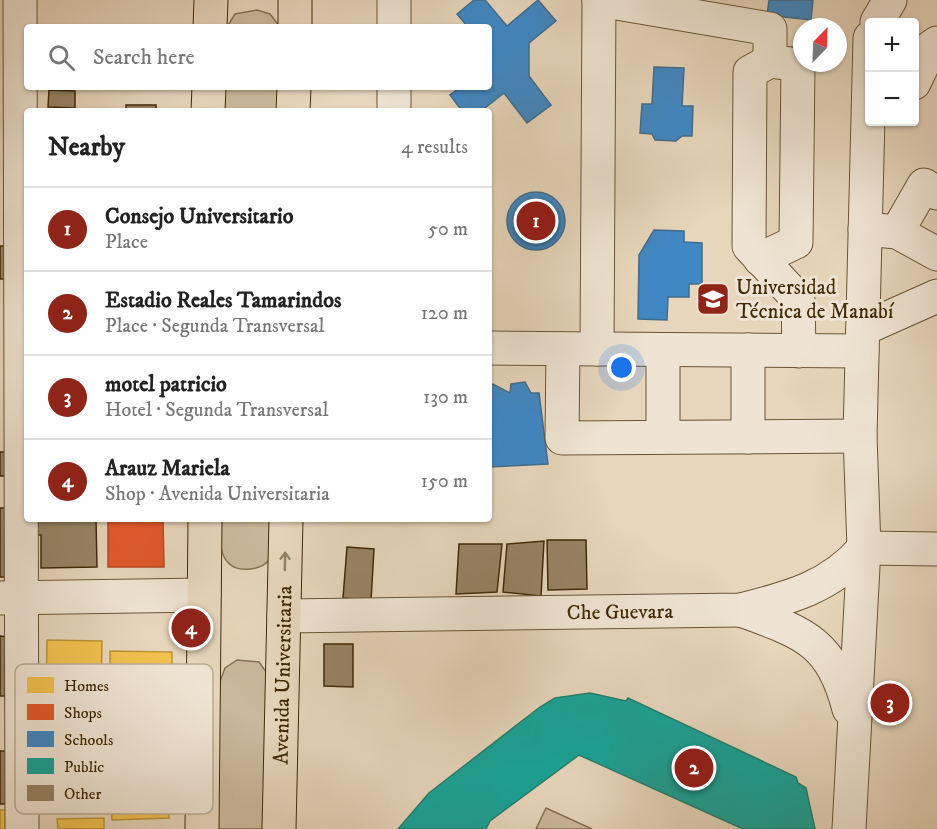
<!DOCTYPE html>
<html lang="en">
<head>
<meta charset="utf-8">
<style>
  :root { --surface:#fff; --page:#f6f6f6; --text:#222; --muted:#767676; --line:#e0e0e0; --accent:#8f2418 }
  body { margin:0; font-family:"IM FELL DW Pica",serif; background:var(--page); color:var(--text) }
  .controls { position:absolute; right:18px; top:18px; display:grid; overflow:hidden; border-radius:6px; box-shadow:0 2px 4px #0004 }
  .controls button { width:54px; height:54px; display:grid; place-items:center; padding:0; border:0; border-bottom:2px solid var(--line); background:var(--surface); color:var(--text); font:30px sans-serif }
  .compass { position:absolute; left:793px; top:18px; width:54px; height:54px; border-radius:50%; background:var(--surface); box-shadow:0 2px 4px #0004; rotate:23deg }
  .you { position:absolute; left:622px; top:368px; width:21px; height:21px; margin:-15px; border:4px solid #fff; border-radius:50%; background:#1a73e8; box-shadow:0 0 0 9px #1a73e833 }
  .badge { display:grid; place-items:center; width:39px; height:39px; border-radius:50%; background:var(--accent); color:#fff; font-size:20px; font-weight:700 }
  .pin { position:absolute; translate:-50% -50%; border:3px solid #fff; box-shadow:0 2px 6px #0006 }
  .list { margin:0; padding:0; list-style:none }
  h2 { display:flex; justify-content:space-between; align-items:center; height:78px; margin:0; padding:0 24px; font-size:26px }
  h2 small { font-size:20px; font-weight:400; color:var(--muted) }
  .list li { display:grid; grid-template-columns:39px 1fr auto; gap:18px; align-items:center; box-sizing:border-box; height:84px; padding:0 24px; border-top:2px solid var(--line) }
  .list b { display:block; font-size:22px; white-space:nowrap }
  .list p { margin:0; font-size:20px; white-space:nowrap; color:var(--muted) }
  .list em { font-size:20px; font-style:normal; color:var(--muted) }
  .icon { flex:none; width:33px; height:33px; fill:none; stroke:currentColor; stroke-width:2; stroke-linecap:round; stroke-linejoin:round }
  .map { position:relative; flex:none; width:937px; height:829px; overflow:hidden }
  .search { position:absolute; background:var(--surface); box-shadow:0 2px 4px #0004; left:24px; top:24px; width:468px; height:66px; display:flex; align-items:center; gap:15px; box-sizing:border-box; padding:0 21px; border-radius:6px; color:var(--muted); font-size:22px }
  .panel { position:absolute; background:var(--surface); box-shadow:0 2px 4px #0004; left:24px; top:108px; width:468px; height:414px; border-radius:6px }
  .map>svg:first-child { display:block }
  .green { fill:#cbb99d; stroke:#867252; stroke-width:1.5 }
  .homes { fill:#f2c14e; stroke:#bd9438; stroke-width:1.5 }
  .shops { fill:#e4572e; stroke:#b34a22; stroke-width:1.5 }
  .schools { fill:#3f88c5; stroke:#406c8c; stroke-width:1.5 }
  .public { fill:#17a398; stroke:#247f6c; stroke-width:1.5 }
  .building { fill:#978365; stroke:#412a06; stroke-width:1.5 }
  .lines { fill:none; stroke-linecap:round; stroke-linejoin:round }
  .minor-casing { stroke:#6a5534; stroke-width:35 }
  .major-casing { stroke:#412a06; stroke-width:35 }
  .minor { stroke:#efe4d3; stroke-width:33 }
  .major { stroke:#e7d6bc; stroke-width:33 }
  .oneway { stroke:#948061 }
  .labels { text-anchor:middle; stroke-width:6; stroke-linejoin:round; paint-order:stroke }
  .poi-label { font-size:21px; fill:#412a06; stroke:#efe4d3; text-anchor:start }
  .street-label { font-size:21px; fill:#412a06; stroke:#efe4d3 }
  .key { fill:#efe4d3; stroke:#bbac96; stroke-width:1.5 }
  .key-label { font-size:16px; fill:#412a06 }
</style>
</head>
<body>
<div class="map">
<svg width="937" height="829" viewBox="0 0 937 829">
  <rect width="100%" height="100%" fill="#e7d6bc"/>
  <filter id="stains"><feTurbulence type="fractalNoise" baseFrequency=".00333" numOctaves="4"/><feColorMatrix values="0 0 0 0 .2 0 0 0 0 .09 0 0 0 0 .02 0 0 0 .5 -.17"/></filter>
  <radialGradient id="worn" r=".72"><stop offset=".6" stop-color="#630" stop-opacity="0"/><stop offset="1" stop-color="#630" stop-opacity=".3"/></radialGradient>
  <path class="green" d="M257 10 270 14 280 27H227L235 14Z
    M223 87H282V111H223Z
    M219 519H275C274 530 275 552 268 561 264 566 258 568 251 569 219 573 219 543 219 519Z
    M237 660 259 662 269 676 268 829H217L219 684 225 668Z
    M546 808 592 829H536Z"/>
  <path class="homes" d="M47 640 102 641 101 698 46 697Z
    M110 651 172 652V703L110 702Z
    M166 749 169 818 112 820 108 751Z
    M0 810H11V829H0Z
    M104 818V829H58L57 819Z"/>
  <path class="shops" d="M108 519H163L164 567H108Z"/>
  <path class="schools" d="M474 0H485L507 26 538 0 556 21 529 43V76L551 105 527 123 504 93 481 111H462L450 95 461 87H489V27H468L457 14Z
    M769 0H813L811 20 767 15Z
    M654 67 684 68 682 106H693L692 136H682L676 141 655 140 652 134 640 133 642 104H652Z
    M507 221a29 29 0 1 1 58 0a29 29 0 1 1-58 0Z
    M654 230 684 231V242L702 243V284H689V297H668L667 320 638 319 639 255Z
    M525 382 531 393H539L548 464 489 467V386L493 384 510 393 511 384Z"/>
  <path class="public" d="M590 693 626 701 628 698 796 777 798 783 806 788 815 829H743L579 755 490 821 486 829H398L429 793 540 707 555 698Z"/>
  <path class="building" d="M98 87H128V89Z
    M49 90 75 91V108L48 107Z
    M126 105H156V111H126Z
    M0 246H7L8 279H0Z
    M0 452H17V476H0Z
    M0 508H9L11 577H0Z
    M35 519H96L97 567 41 568V535H35Z
    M547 540H586L587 589 548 590Z
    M544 541 541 596 503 592 507 544Z
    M459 544H502L497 592 456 594Z
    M347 547 374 549 371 601 343 598Z
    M0 636 8 637 5 696H0Z
    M324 644H353V687L324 686Z
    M0 751H10L8 804H0Z"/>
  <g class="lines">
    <defs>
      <g id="minor">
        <path d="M20 0 22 829"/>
        <path d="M394 0V27"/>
        <path d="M599 0 770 29V61L798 65 796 242 760 259"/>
        <path d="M877 22 890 0"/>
        <path d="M770 61 750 72 749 246 798 299 799 351"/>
        <path d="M914 83 931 47 937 43"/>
        <path d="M394 87V111"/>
        <path d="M865 229 897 232 937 254"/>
        <path d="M897 232 924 185 937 193"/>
        <path d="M863 329 937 296"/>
        <path d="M489 348 862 351"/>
        <path d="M563 349 562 438 860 436"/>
        <path d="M597 349 599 0"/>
        <path d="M748 350V437"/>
        <path d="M663 437V350"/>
        <path d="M864 548 937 549"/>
        <path d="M0 598 204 595"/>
        <path d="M741 610C803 633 831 640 849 709"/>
        <path id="s1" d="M284 616 741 610C789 598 831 587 864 548"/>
        <path d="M849 829 864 548 860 436 870 38"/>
      </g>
      <g id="major">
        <path d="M210 27 211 0"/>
        <path d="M295 27V0"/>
        <path d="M208 111 209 87"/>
        <path d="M293 111 294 87"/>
        <path d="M202 829 205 519"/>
        <path id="s2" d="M279 829 286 519"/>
      </g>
    </defs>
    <use href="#minor" class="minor-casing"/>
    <use href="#major" class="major-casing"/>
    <use href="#minor" class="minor"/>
    <use href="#major" class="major"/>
  </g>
  <defs><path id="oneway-shaft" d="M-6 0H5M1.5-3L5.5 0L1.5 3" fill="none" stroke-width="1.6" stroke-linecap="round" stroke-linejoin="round" transform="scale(1.5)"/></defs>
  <use class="oneway" href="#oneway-shaft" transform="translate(285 561) rotate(-89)"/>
  <defs>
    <symbol id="university-square" viewBox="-11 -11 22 22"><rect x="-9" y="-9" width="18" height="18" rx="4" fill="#8f2418" stroke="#efe4d3"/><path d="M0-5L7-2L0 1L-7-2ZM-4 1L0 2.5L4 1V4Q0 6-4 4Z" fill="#fff"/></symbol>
  </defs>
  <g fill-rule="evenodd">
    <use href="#university-square" x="694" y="280" width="38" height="38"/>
  </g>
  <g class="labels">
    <g class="poi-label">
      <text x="736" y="294">Universidad<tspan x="736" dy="24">Técnica de Manabí</tspan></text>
    </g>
    <g class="street-label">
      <text dy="7" stroke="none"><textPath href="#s1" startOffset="336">Che Guevara</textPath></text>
      <text dy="7" stroke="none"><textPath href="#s2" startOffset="154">Avenida Universitaria</textPath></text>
    </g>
  </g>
  <rect x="15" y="664" width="198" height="150" rx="9" class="key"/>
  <rect x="27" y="677" width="27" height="16" fill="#f2c14e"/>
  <rect x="27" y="704" width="27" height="16" fill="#e4572e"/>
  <rect x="27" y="731" width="27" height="16" fill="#3f88c5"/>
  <rect x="27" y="758" width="27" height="16" fill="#17a398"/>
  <rect x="27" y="785" width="27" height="16" fill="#978365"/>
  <g class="key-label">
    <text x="64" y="691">Homes</text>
    <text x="64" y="718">Shops</text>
    <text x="64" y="745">Schools</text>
    <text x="64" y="772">Public</text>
    <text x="64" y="799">Other</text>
  </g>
  <rect width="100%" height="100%" filter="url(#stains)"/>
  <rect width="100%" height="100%" fill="url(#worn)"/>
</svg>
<div class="controls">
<button>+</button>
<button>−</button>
</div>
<svg class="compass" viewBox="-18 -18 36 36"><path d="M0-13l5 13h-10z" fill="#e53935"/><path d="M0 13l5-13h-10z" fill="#767676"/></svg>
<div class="you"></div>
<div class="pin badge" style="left:536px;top:221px">1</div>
<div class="pin badge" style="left:694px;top:768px">2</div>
<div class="pin badge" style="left:890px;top:703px">3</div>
<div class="pin badge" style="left:191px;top:628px">4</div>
<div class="search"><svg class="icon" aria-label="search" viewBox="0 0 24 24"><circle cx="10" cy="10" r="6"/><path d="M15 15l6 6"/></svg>Search here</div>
<section class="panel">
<h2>Nearby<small>4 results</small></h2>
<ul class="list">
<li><span class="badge">1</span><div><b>Consejo Universitario</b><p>Place</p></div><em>50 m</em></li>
<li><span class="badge">2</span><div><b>Estadio Reales Tamarindos</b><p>Place · Segunda Transversal</p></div><em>120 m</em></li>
<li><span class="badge">3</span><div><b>motel patricio</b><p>Hotel · Segunda Transversal</p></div><em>130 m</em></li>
<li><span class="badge">4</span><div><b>Arauz Mariela</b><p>Shop · Avenida Universitaria</p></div><em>150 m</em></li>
</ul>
</section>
</div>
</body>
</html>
